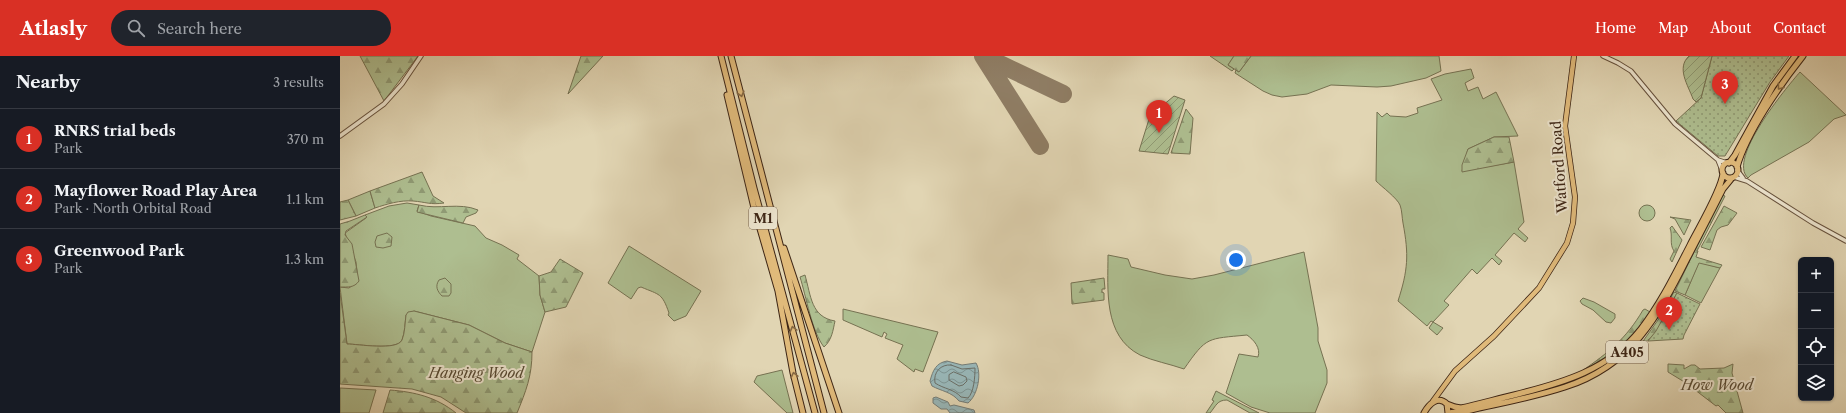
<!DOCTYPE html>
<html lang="en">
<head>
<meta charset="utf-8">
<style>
  :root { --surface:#171b24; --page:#20242c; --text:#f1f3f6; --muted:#9ea1a6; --line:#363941; --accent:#d93025 }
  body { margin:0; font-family:"Libre Caslon Text",serif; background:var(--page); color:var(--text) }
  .controls { position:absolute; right:12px; bottom:12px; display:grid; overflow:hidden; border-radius:6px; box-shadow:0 1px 3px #0004 }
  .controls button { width:36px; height:36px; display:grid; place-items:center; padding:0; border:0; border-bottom:1px solid var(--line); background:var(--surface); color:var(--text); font:20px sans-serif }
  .you { position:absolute; left:896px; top:204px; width:14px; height:14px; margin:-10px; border:3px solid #fff; border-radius:50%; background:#1a73e8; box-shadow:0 0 0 6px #1a73e833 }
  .badge { display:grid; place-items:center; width:26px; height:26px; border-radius:50%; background:var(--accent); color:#fff; font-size:13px; font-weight:700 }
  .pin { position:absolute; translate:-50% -33px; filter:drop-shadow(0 1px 2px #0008) }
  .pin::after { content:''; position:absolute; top:21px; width:14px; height:12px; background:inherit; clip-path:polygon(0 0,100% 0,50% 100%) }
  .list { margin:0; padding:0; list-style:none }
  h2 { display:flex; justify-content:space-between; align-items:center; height:52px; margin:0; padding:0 16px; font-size:17px }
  h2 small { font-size:13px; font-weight:400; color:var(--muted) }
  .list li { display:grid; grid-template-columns:26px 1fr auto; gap:12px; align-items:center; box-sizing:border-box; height:60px; padding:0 16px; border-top:1px solid var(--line) }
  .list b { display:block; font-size:15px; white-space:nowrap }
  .list p { margin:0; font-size:13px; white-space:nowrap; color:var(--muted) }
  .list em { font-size:13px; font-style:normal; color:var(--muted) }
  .icon { flex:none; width:22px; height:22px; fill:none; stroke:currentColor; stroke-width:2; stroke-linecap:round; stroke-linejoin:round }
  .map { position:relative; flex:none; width:1506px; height:357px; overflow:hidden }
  header { display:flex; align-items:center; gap:24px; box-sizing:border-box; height:56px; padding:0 20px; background:var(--accent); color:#fff }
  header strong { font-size:19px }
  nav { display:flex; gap:22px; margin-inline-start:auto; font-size:14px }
  .search { width:280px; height:36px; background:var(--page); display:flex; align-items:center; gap:10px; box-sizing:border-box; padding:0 14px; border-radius:22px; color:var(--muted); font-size:15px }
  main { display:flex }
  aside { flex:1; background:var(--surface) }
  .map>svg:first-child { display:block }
  .grass { fill:#aebe90; stroke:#767252 }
  .forest { fill:url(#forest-firs); stroke:#767252 }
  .park { fill:url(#park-dots); stroke:#767252 }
  .garden { fill:url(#garden-furrows); stroke:#767252 }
  .water { fill:url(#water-waves); stroke:#747c76 }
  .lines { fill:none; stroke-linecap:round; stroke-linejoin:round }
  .shore { stroke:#6a6e66; stroke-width:1 }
  .runway { stroke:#8f7d64; stroke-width:18 }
  .minor-casing { stroke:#66513c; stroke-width:5.5 }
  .major-casing { stroke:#3d2515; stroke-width:6 }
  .highway-casing { stroke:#3d2515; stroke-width:7 }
  .minor { stroke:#ece4ce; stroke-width:3.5 }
  .major { stroke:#e0ba7a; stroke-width:4.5 }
  .highway { stroke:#e0ba7a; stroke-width:5 }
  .oneway { stroke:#866842 }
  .labels { text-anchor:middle; stroke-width:4; stroke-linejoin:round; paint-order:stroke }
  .shield { fill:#ece4ce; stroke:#725e4c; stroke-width:1 }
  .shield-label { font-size:13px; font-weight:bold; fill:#3d2515 }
  .street-label { font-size:14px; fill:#3d2515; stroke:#ece4ce }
  .park-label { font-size:14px; font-style:italic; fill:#594b34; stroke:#ece4ce }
</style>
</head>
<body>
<header>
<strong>Atlasly</strong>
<div class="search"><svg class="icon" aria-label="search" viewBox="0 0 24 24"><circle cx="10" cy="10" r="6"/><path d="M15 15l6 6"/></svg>Search here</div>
<nav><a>Home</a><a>Map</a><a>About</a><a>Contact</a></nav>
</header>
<main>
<aside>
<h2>Nearby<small>3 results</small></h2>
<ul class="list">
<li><span class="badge">1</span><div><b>RNRS trial beds</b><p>Park</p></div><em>370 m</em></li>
<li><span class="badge">2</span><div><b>Mayflower Road Play Area</b><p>Park · North Orbital Road</p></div><em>1.1 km</em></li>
<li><span class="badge">3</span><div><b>Greenwood Park</b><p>Park</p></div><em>1.3 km</em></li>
</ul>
</aside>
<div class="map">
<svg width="1506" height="357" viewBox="0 0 1506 357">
  <defs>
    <pattern id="forest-firs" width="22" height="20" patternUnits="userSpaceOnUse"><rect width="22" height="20" fill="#aebe90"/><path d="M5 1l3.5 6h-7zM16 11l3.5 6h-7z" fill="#8f9a74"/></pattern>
    <pattern id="park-dots" width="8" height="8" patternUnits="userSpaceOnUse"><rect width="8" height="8" fill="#aebe90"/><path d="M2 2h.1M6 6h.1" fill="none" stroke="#8f9a74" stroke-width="1.8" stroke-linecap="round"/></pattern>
    <pattern id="garden-furrows" width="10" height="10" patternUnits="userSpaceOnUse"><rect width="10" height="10" fill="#aebe90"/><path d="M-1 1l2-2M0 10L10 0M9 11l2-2" fill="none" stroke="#8f9a74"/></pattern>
    <pattern id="water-waves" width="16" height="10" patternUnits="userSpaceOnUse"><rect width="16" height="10" fill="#98b6b7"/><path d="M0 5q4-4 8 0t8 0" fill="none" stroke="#7d9494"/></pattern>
  </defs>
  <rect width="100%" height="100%" fill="#e1d5b3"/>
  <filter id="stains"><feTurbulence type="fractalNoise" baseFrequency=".005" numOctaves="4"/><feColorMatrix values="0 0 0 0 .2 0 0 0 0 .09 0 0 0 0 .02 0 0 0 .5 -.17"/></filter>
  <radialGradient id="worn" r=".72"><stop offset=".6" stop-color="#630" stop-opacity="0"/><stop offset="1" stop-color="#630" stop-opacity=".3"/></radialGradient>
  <path class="grass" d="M870 0H894L888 9 894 13 892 15Z
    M911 0H1099L1101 15 1086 22 1051 30 1037 31 991 29 967 38 942 41 932 39 923 35 895 17 896 14 899 16Z
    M1131 13 1134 22 1125 27 1128 35 1138 31 1143 43 1156 36 1178 80 1154 81 1128 93 1122 115 1174 106 1184 166 1178 173 1188 182 1185 186 1174 177 1155 199 1162 205 1159 209 1152 202 1137 218 1132 213 1104 245 1109 249 1093 266 1103 272 1097 279 1089 272 1093 266 1091 265 1087 270 1058 245C1068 214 1069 199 1063 167 1062 162 1062 154 1060 149 1057 142 1042 131 1036 125L1037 56 1042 61 1047 57 1050 60 1066 61 1078 57 1077 52 1102 44 1091 23 1105 18Z
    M1460 16 1506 59 1494 63 1469 86 1411 119 1408 122C1387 103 1446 32 1460 16Z
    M30 135 35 152 16 160 8 144Z
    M67 147 79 149 77 155 91 160 135 170 146 182 162 189 179 199 177 203 199 220 200 239 205 256 192 296 165 287 129 269 74 255 66 259C65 266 65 277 62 284 57 295 18 288 7 288L0 231 9 232 18 225 16 206 5 177 26 162 25 159 49 150Z
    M1299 157a8 8 0 1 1 16 0a8 8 0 1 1-16 0Z
    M289 190 361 235 346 260 334 265 328 259 329 257C322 237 320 239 301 231L298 232 291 243 268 227Z
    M964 196 978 272V285L987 314V327L975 357H930L911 351 886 337 899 298 918 301C921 292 914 284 907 279 867 283 867 280 844 313 830 308 813 305 800 299 763 280 768 234 768 199L788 203 791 211 825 219 852 223 874 219Z
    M1359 206 1380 212 1361 247 1345 239Z
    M1243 242 1254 246 1275 258V262L1271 267 1266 266 1253 254 1242 248 1240 245Z
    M503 253 598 276 583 316 575 313 574 316 557 303 563 289 545 282 547 278 544 276 542 281 503 264Z
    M442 314 453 357H447L414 326 417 320Z
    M0 332 36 334 29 357H0Z
    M876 335 919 357H910L887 344C877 344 876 350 870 357H866L874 345 872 344Z"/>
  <path class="forest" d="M20 0H78L44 45Z
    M241 0H263L228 38Z
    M894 0H911L899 16 888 9Z
    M846 53 853 62 850 98 831 97Z
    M1154 81H1169L1174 106 1122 116V109L1128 93Z
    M82 116 93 140 104 147C90 149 86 146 73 145 60 144 47 148 35 152L30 135Z
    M1382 139 1385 140 1357 195H1358L1356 201 1382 209 1380 212 1359 207 1345 239 1335 235Z
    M8 144 16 160 0 164V146Z
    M79 149C99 154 119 146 138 154L136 157 126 161 123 167 77 156Z
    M1384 150 1397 157 1388 169 1381 171 1377 174 1370 194 1361 191Z
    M25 159 27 161 6 175 5 179 12 188 19 225C14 232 8 231 0 231V168L10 165Z
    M1330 161 1351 164 1344 179 1335 163Z
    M1332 170 1342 184 1332 206 1330 203 1334 195C1329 188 1333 180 1330 172Z
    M47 177 52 181 51 190 43 192 36 191 35 186 37 180Z
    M220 203 243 217 226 251 205 256 200 239 199 220 211 216Z
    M465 219C471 240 471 261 495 265 493 274 492 284 484 291 472 276 466 240 460 221Z
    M105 222 111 228V237L109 240H102C97 235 95 230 99 224Z
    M764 222 765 233H762V236L764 237V244L732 248 731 227Z
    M1334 236 1337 237C1328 253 1319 281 1301 288L1318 264Z
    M0 237 7 288C18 288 57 295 62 284 65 277 65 266 66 259L68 256 74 255 129 269 165 287 192 296C192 320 186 335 177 357H126L101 341 72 333 0 328Z
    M1305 253 1310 256C1294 283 1269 301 1242 315 1269 296 1286 283 1303 254Z
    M1328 308 1344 309V313L1351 309H1355L1360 313 1384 312 1393 308 1392 317 1403 357H1386L1378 349 1376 350 1346 327 1328 316Z
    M50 334C75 336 96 341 116 357H43Z"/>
  <path class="park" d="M1372 0H1449L1430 26 1385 100H1378L1336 65 1361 42Z
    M1337 237 1360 248 1344 279 1343 283 1308 285 1316 275Z"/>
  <path class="garden" d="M1349 0H1372L1361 42 1356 46 1353 43C1348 29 1336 12 1349 0Z
    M834 40 845 44 828 98 799 95 810 60Z"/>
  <path class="water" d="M607 305 622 309 636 307C642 317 638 339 628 347L619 345C612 336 601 335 592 330L590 325C593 314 596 307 607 305Z
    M596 341 608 346 610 350 614 349 634 354 635 357H610L607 353H601L593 347V342Z"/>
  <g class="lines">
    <path class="shore" d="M611 309 622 313 635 312C635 321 634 336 628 342L621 341C614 333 604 333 595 327 593 316 601 308 611 309Z
      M614 316 626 321 627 325 623 329 619 330 609 324V319Z"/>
    <path class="runway" d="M643 0 700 90
      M643 0 723 38"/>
    <defs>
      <path id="minor" d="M1263 0 1278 7 1291 15 1335 68 1378 104 1387 107
        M0 80 44 48 62 28 81 0
        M1378 104 1382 114
        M1397 114 1403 122
        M1394 121 1407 125 1473 167 1506 185"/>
      <path id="major" d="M1093 345 1115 315 1154 280 1199 232 1227 187 1233 167 1235 141 1225 70 1234 0"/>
      <path id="highway" d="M381 0 414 132 475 357
        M391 0 484 357
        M387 39 414 152 438 235 453 317 463 357
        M1382 114a8 8 0 1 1 16 0a8 8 0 1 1-16 0Z
        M1389 107 1395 99 1433 30 1455 0
        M1397 111C1407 76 1440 29 1463 0
        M444 192 499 357
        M1107 348 1115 351 1121 352C1139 348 1157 343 1174 339 1222 327 1269 314 1301 273 1321 247 1335 218 1350 189 1358 173 1382 133 1383 117
        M1084 357C1089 348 1098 339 1107 348L1108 357
        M1110 357C1117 355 1124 356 1131 354 1162 347 1195 341 1225 331 1291 310 1318 261 1347 203 1359 180 1371 157 1383 133L1392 122"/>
    </defs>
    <use href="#minor" class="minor-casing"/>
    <use href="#major" class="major-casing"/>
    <use href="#highway" class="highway-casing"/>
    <use href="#minor" class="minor"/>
    <use href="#major" class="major"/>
    <use href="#highway" class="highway"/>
  </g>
  <defs><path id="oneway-chevron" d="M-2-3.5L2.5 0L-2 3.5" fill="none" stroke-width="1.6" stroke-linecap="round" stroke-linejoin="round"/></defs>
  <g class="oneway">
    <use href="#oneway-chevron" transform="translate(1440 31) rotate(126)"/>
    <use href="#oneway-chevron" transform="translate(401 38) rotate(75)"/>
    <use href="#oneway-chevron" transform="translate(453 273) rotate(-105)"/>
    <use href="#oneway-chevron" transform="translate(454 319) rotate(-103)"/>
  </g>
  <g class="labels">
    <g class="shield">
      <rect x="409" y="151" width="28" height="22" rx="3"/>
      <rect x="1266" y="285" width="42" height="22" rx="3"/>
    </g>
    <g class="shield-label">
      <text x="423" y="167">M1</text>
      <text x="1287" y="301">A405</text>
    </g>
    <g class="street-label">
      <text transform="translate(1219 111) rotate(-94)" y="5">Watford Road</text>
    </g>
    <g class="park-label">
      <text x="136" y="322">Hanging Wood</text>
      <text x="1377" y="334">How Wood</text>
    </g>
  </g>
  <rect width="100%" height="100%" filter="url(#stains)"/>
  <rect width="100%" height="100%" fill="url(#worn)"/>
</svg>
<div class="controls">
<button>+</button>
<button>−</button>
<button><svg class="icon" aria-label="locate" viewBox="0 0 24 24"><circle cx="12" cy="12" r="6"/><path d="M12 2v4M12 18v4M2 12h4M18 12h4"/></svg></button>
<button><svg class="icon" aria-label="layers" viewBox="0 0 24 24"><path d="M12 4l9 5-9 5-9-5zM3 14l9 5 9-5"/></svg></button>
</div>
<div class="you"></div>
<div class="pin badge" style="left:819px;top:77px">1</div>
<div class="pin badge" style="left:1329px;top:274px">2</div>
<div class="pin badge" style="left:1385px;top:48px">3</div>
</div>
</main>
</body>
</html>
